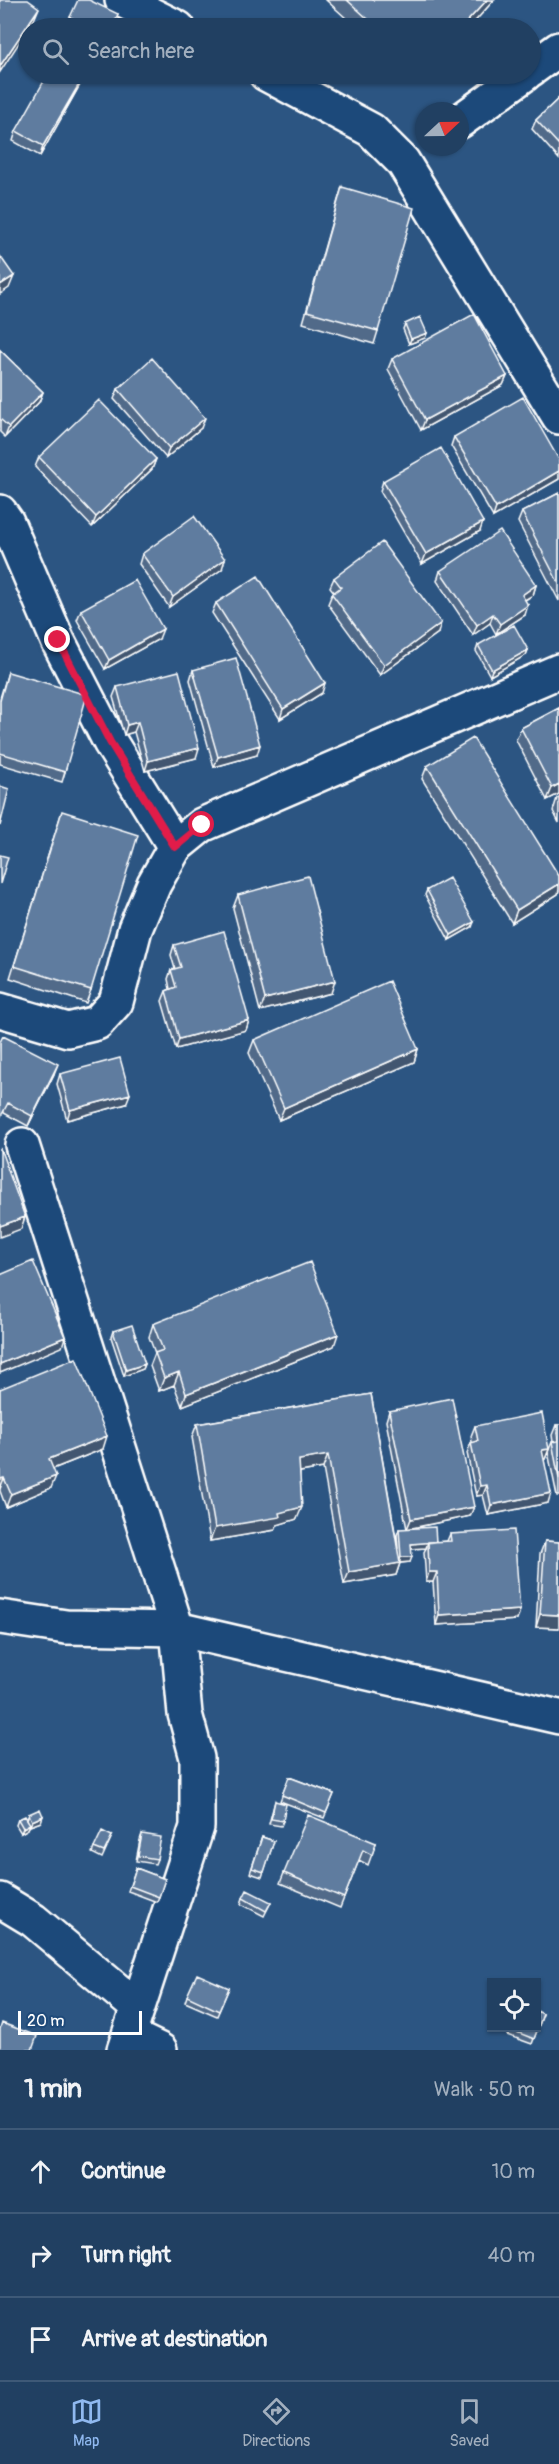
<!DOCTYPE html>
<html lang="en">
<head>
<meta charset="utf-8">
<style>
  :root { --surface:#214062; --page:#294768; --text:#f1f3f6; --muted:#a2afbe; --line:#3e5977; --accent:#90b9f0 }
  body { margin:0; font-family:Pangolin,sans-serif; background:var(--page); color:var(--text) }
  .controls { position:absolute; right:18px; bottom:18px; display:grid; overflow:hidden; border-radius:0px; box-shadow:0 2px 4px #0004 }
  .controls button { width:54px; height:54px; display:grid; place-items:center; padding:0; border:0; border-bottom:2px solid var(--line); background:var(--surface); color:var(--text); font:30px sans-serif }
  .compass { position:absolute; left:415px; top:102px; width:54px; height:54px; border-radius:50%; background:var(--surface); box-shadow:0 2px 4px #0004; rotate:68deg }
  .scale { position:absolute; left:18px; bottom:15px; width:124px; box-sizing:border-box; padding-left:6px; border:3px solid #fff; border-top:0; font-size:16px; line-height:21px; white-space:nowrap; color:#fff; -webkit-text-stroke:4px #1f4a7a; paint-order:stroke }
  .stop { position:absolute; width:18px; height:18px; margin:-14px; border:4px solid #e11d48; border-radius:50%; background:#fff }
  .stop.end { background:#e11d48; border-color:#fff; box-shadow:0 2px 6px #0008 }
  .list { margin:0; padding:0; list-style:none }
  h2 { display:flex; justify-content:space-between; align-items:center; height:78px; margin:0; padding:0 24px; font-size:26px }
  h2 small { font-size:20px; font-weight:400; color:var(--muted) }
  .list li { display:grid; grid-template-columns:39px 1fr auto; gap:18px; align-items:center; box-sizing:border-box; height:84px; padding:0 24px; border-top:2px solid var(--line) }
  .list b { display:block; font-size:22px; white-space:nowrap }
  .list em { font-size:20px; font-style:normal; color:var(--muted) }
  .icon { flex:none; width:33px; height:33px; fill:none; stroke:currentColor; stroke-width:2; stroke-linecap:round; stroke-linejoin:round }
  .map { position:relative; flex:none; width:559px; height:2050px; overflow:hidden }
  .search { position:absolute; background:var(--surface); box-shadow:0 2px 4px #0004; left:18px; right:18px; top:18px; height:66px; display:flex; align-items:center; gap:15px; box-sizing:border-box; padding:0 21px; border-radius:33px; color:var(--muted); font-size:22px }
  .sheet { height:330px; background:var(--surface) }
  nav { display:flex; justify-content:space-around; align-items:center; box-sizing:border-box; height:84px; border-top:2px solid var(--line); background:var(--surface); font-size:16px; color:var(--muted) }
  nav a { display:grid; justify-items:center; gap:3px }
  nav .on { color:var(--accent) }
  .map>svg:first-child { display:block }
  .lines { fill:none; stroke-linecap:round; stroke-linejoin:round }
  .minor-casing { stroke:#fff; stroke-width:38 }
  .minor { stroke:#1f4a7a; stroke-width:33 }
  .wall { fill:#516b89; stroke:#fff; stroke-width:1.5 }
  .shaded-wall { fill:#42576f; stroke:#fff; stroke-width:1.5 }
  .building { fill:#5e7c9f; stroke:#fff; stroke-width:1.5 }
  .route { stroke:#e11d48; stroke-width:8 }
</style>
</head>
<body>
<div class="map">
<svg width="559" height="2050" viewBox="0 0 559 2050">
  <rect width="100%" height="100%" fill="#2c5582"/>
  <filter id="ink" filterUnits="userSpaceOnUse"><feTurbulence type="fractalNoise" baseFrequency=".0167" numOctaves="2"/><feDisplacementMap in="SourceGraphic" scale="12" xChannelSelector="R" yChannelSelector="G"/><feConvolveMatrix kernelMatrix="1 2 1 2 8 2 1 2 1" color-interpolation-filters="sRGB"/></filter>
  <g filter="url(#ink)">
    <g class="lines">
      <defs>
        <path id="minor" d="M122 0 178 28
          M530 70 559 49
          M266 74 371 130 403 162 559 417
          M460 121 525 74
          M0 512 7 522 58 641 110 742 175 847
          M0 1010 68 1030 97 1023 116 1002 135 929 154 884 175 847 202 825 559 671
          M22 1145 177 1629 559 1717
          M0 1617 66 1627 177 1629 185 1714 197 1758V1827L124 2050
          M0 1900 33 1920 137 2007
          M129 2035 160 2050"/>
      </defs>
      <use href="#minor" class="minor-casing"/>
      <use href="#minor" class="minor"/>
    </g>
    <path class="wall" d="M326 0H494L469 28H357Z
      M118 14 112 28H81L68 22 70 17Z
      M406 74H427L417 84Z
      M81 83 40 156 13 141 16 131Z
      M559 98V159L532 129 536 120Z
      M342 187 378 331 374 344 303 323 338 200Z
      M405 324 427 333 425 338 409 344 403 329Z
      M0 350 43 392 39 402 5 437 0 432Z
      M392 359 507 376 503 385 421 430 388 369Z
      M118 389 201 428 166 458 114 399Z
      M454 437 559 460V479L493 517 451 446Z
      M39 457 156 459 152 469 92 527 35 467Z
      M383 481 480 531 422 564 380 491Z
      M559 493V601L518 522 522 512Z
      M142 554 222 569 169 607 139 564Z
      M440 571 536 585 533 595 525 600V615L496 634 490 623 473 635 437 581Z
      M334 578 438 633 380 675 328 604 332 594 334 592 330 587Z
      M216 603 322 693 280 719 212 613Z
      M81 610 159 639 105 669 77 620Z
      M478 645 528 650 526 655 490 676 476 651Z
      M193 670 257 755 214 767 190 680Z
      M8 672 65 772 62 782 0 764V698Z
      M117 687 196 758 145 771 134 732 124 735 113 697Z
      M559 708V794L547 800 516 740 521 728Z
      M427 766 559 876V890L558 894 512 923 422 779Z
      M559 797V823L553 811 557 798Z
      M62 811 91 990 86 1003 10 978Z
      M427 890 472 927 449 940 425 895Z
      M238 895 331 993 260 1011 233 908Z
      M174 945 249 1020 246 1030 176 1049 162 1001 166 991 170 989 168 979 171 970 175 969 171 955Z
      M254 1040 418 1049 414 1062 279 1120 249 1053Z
      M0 1042 54 1074 28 1126 4 1113Z
      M60 1074 126 1104 67 1120 57 1084Z
      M153 1324 334 1346 182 1406 174 1385 159 1391 150 1366 155 1353 149 1337Z
      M113 1331 145 1364 143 1369 124 1376 111 1337Z
      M0 1389 103 1449 53 1469 51 1488 6 1507 0 1491Z
      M371 1394 398 1549 397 1535 399 1529 436 1542 447 1541 450 1534 520 1610 517 1620 436 1625 433 1582H426L424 1552 426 1548 411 1549 410 1562 400 1563 396 1575 344 1584 323 1468 300 1472 297 1519 277 1525 275 1530 210 1541 192 1437 197 1424Z
      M389 1411 470 1516 407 1529 386 1421Z
      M556 1425H559V1496H557L548 1452 552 1442H553L552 1435Z
      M475 1426 549 1449 545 1459H544L548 1503 488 1515 483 1495 476 1496 467 1453 471 1443 472 1442 471 1436Z
      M545 1541 559 1542V1628L536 1627 540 1554Z
      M289 1777 334 1794 324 1818 280 1801Z
      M275 1801 283 1821 281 1826 269 1824Z
      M29 1814 41 1822 30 1826V1825L28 1829 21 1833 16 1825 18 1819H27Z
      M142 1834 157 1859 155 1864 136 1861 140 1840Z
      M112 1836 102 1858 92 1853 94 1848Z
      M262 1837 274 1841 262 1877 250 1873Z
      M376 1843 368 1865 359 1860 340 1908 280 1883 284 1873Z
      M136 1868 165 1879 157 1902 128 1891Z
      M243 1898 271 1902 264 1916 241 1904Z
      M229 1988 217 2016 185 2002 187 1996Z
      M543 2014 532 2044 507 2035 509 2028Z"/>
    <path class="shaded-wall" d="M487 0H494L469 28H461Z
      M39 8 34 20 0 72V66Z
      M85 74 81 83 40 156 43 146Z
      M421 74H427L417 84Z
      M14 276 9 288 0 294V285Z
      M427 333 425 338 409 344 411 339Z
      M507 376 503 385 421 430 425 420Z
      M43 392 39 402 5 437 9 427Z
      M205 418 201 428 166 458 169 448Z
      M156 459 152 469 92 527 96 517Z
      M559 471V479L493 517 496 508Z
      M483 522 480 531 422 564 426 554Z
      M225 559 222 569 169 607 173 597Z
      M536 585 533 595 518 604 522 595Z
      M528 605 525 615 496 634 500 624Z
      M493 614 490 623 473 635 477 625Z
      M441 623 438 633 380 675 384 665Z
      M163 629 159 639 105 669 109 660Z
      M528 650 526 655 490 676 492 670Z
      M325 683 322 693 280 719 283 709Z
      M138 722 134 732 124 735 127 725Z
      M260 745 257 755 214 767 218 757Z
      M199 748 196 758 145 771 148 761Z
      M559 784V794L547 800 552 788Z
      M559 884V890L558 894 512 923 517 910Z
      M474 922 472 927 449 940 451 935Z
      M335 981 331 993 260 1011 265 999Z
      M249 1020 246 1030 176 1049 179 1039Z
      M418 1049 414 1062 279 1120 284 1108Z
      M58 1064 54 1074 28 1126 32 1116Z
      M130 1094 126 1104 67 1120 70 1110Z
      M25 1217 21 1229 0 1237V1226Z
      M338 1334 334 1346 182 1406 186 1394Z
      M65 1337 62 1347 0 1373V1364Z
      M145 1364 143 1369 124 1376 126 1370Z
      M179 1372 174 1385 159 1391 164 1378Z
      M107 1436 103 1449 45 1472 49 1459Z
      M549 1449 545 1459 538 1460 542 1450Z
      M328 1455 323 1468 294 1473 299 1460Z
      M56 1476 51 1488 6 1507 11 1494Z
      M4 1478 0 1489V1479Z
      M487 1485 483 1495 476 1496 480 1486Z
      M551 1493 548 1503 488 1515 491 1505Z
      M302 1507 297 1519 277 1525 275 1530 210 1541 215 1528Z
      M474 1507 470 1516 407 1529 411 1519Z
      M428 1542 426 1548 409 1549 411 1544Z
      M401 1557H412L410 1562 400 1563 396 1575 344 1584 349 1572 399 1563Z
      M429 1572H437L433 1582H426Z
      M520 1610 517 1620 436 1625 439 1615Z
      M540 1614 559 1615V1628L536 1627Z
      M43 1816 41 1822 30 1826 32 1821Z
      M30 1824 28 1829 21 1833 23 1828Z"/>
    <path class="building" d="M0 0H28L39 8 0 66Z
      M78 0H89L118 14 112 28H95L70 17Z
      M347 0H487L461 28H378Z
      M48 74H85L43 146 16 131Z
      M559 98V145L536 120Z
      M342 187 414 208 378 331 307 311Z
      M0 256 14 276 0 285Z
      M474 314 507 376 425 420 392 359Z
      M420 317 427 333 411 339 405 324Z
      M0 350 43 392 9 427 0 419Z
      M152 358 205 418 169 448 118 389Z
      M523 397 559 460V471L496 508 454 437Z
      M99 400 156 459 96 517 39 457Z
      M441 448 483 522 426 554 383 481Z
      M559 493V584L522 512Z
      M194 516 225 559 173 597 142 554Z
      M500 531 536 585 522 595 528 605 500 624 493 614 477 625 440 571Z
      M382 542 441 623 384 665 332 594 341 587 334 578Z
      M258 576 325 683 283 709 216 603Z
      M135 580 163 629 109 660 81 610Z
      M514 625 528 650 492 670 478 645Z
      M236 658 260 745 218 757 193 670Z
      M179 671 199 748 148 761 138 722 127 725 117 687Z
      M8 672 87 695 65 772 0 753V701Z
      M559 708V784L552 788 521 728Z
      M473 738 559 876V884L517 910 427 766Z
      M0 786 9 789 0 826Z
      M62 811 138 835 91 990 14 966Z
      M0 855 8 857 0 884Z
      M308 876 335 981 265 999 238 895Z
      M449 878 474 922 451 935 427 890Z
      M224 931 249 1020 179 1039 166 991 176 987 171 970 181 967 174 945Z
      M389 981 418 1049 284 1108 254 1040Z
      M3 1036 58 1064 32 1116 8 1103 0 1118V1042Z
      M120 1058 130 1094 70 1110 60 1074Z
      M0 1148 25 1217 0 1226Z
      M33 1261 65 1337 0 1364V1275Z
      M310 1262 338 1334 186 1394 179 1372 164 1378 155 1353 163 1350 153 1324Z
      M132 1325 145 1364 126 1370 113 1331Z
      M76 1358 107 1436 49 1459 56 1476 11 1494 4 1478 0 1479V1389Z
      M371 1394 400 1563 349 1572 328 1455 299 1460 302 1507 279 1513 280 1517 215 1528 197 1424Z
      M452 1398 474 1507 411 1519 389 1411Z
      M542 1413 549 1449 542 1450 551 1493 491 1505 487 1485 480 1486 471 1443 478 1441 475 1426Z
      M556 1425H559V1479L552 1442 558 1441Z
      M435 1527 436 1542 411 1544 412 1557H401L399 1529Z
      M514 1530 520 1610 439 1615 437 1572H429L428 1542 451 1541 450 1534Z
      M545 1541 559 1542V1615L540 1614Z
      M289 1777 334 1794 326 1813 282 1795Z
      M275 1801 286 1804 283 1821 271 1819Z
      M40 1809 43 1816 32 1821 29 1814Z
      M308 1815 376 1843 372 1855 363 1850 344 1898 284 1873Z
      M25 1816 30 1824 23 1828 18 1819Z
      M102 1831 112 1836 104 1852 94 1848Z
      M142 1834 161 1837 157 1859 138 1856Z
      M262 1837 274 1841 264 1872 252 1868Z
      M136 1868 165 1879 159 1897 130 1886Z
      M247 1890 271 1902 266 1911 243 1898Z
      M197 1974 229 1988 219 2011 187 1996Z
      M537 2011 543 2014 534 2039 509 2029V2028H537Z
      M2 2023 37 2036 32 2050H0V2029Z"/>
  </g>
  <g class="lines" filter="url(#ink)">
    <path class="route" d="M58 640 110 742 175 847 202 825"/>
  </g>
</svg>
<div class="controls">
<button><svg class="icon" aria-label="locate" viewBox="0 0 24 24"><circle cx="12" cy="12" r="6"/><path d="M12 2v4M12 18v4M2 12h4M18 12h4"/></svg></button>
</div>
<svg class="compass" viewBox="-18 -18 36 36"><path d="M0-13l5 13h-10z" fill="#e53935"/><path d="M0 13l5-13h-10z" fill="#a2afbe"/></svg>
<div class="scale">20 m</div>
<div class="stop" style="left:202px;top:825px"></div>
<div class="stop end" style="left:58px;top:640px"></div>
<div class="search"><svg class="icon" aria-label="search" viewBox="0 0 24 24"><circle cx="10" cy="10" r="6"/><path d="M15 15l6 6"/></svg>Search here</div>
</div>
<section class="sheet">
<h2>1 min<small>Walk · 50 m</small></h2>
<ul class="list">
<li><svg class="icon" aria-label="ahead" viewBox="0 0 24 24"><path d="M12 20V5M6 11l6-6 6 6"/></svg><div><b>Continue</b></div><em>10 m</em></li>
<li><svg class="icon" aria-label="right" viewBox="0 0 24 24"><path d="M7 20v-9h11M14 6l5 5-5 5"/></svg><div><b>Turn right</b></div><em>40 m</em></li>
<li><svg class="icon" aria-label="arrive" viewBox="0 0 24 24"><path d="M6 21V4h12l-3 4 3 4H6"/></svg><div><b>Arrive at destination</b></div></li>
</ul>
</section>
<nav>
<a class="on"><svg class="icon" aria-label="map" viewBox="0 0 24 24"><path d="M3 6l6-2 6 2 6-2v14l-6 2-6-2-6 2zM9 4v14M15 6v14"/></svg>Map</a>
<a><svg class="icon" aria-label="directions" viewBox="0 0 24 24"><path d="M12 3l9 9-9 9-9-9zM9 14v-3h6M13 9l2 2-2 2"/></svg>Directions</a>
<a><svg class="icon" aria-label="saved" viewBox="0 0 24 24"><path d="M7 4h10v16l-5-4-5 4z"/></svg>Saved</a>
</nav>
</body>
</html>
